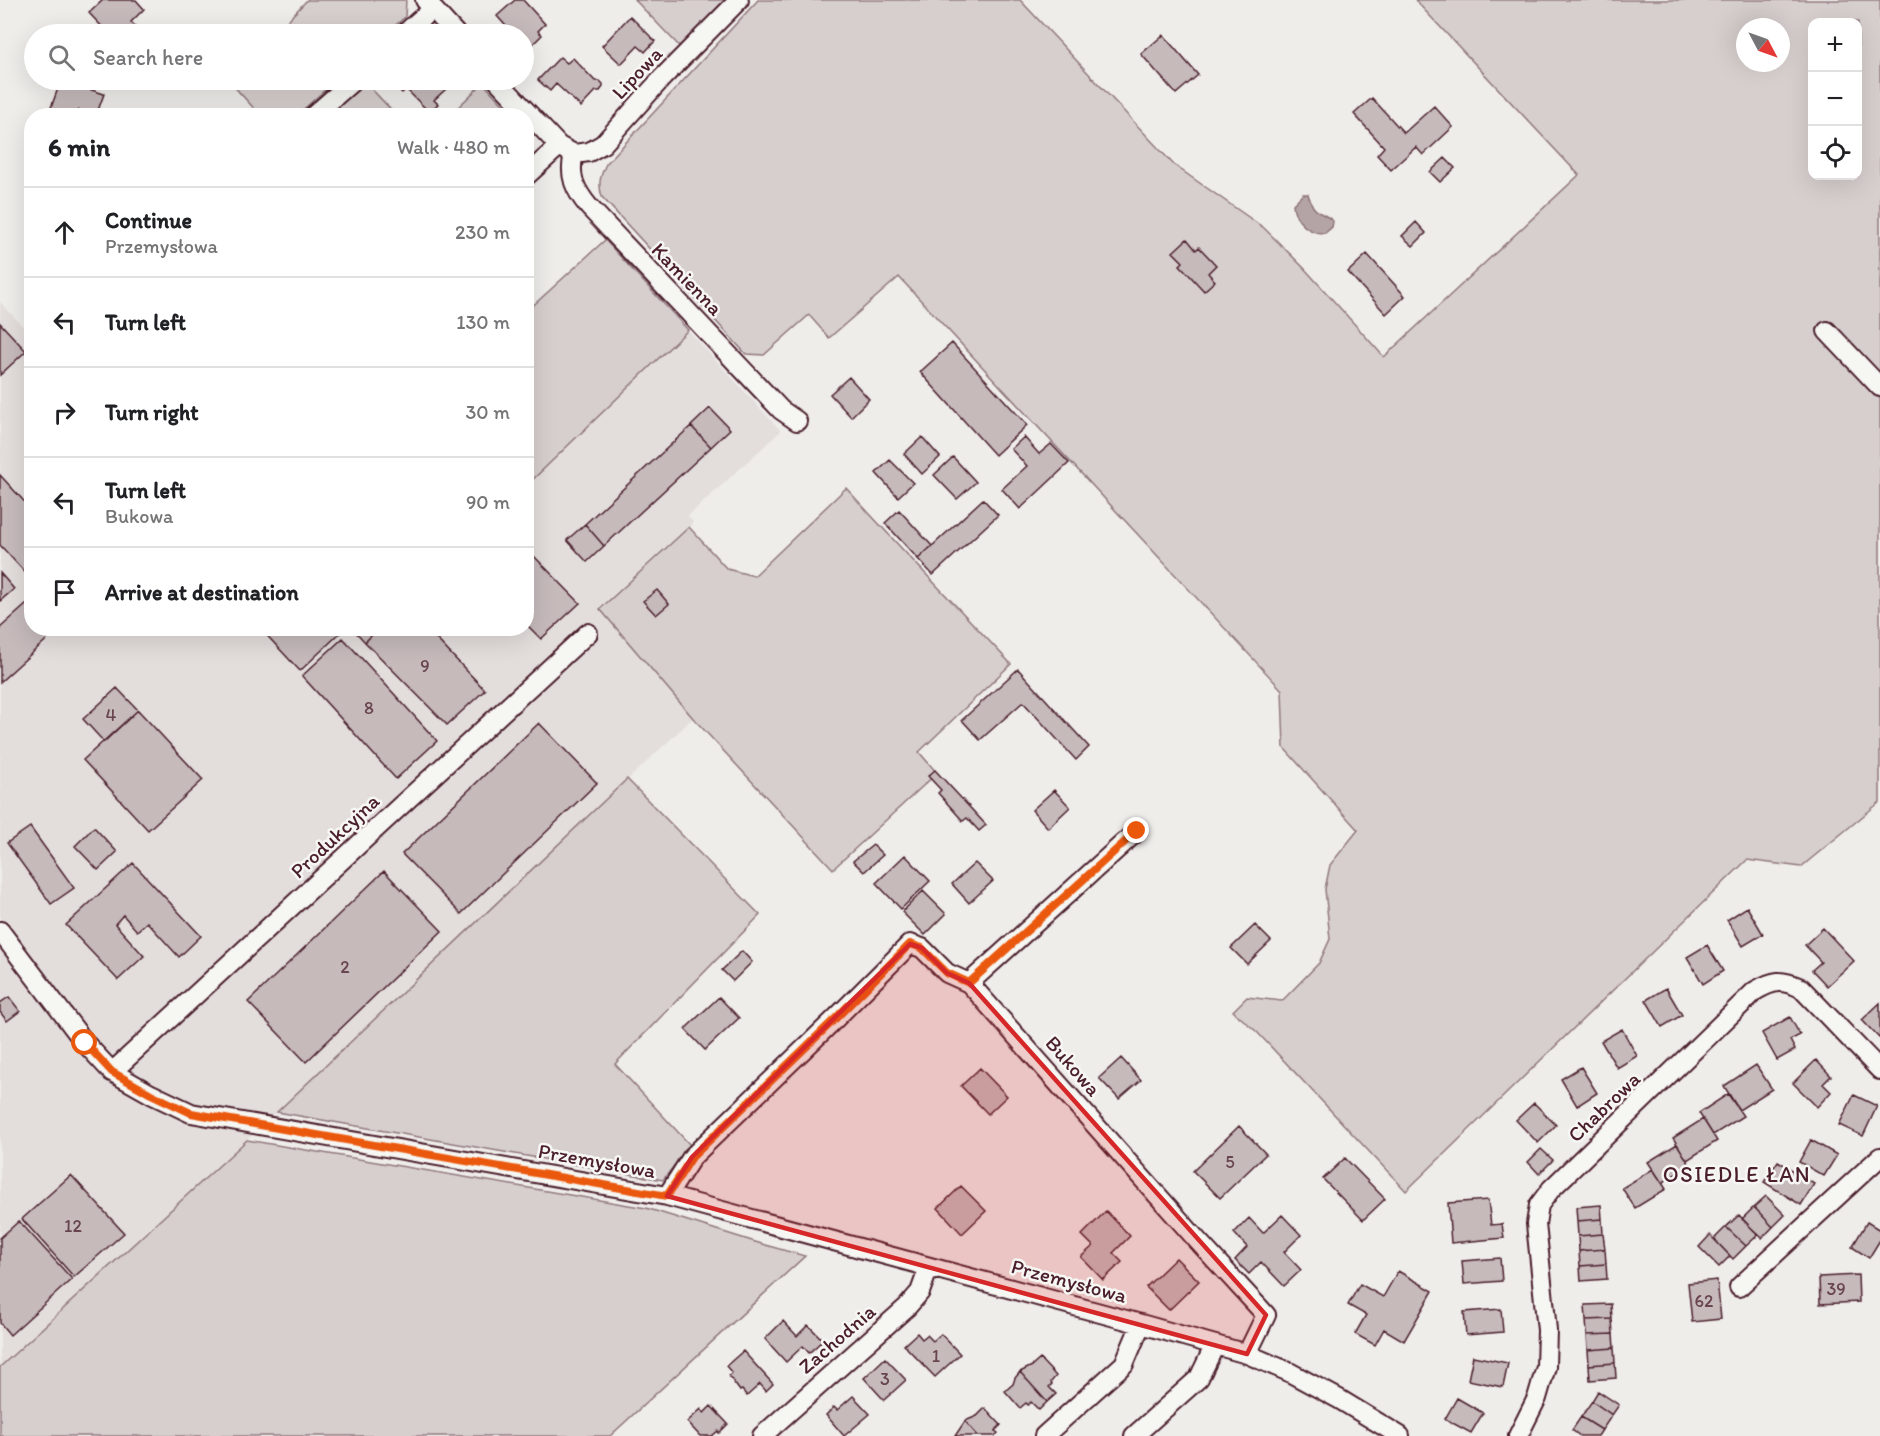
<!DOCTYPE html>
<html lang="en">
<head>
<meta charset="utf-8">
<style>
  :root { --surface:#fff; --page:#f2f2f2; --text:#202124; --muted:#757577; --line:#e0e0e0 }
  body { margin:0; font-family:Itim,sans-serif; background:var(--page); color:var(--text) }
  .controls { position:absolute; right:18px; top:18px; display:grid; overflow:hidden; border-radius:12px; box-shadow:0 6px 24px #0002 }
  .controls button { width:54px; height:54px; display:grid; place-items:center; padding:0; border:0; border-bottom:2px solid var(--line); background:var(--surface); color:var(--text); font:30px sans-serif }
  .compass { position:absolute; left:1736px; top:18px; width:54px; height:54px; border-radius:50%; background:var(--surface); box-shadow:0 6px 24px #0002; rotate:131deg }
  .stop { position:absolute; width:18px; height:18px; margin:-14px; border:4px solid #ea580c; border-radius:50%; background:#fff }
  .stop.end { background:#ea580c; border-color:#fff; box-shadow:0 2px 6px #0008 }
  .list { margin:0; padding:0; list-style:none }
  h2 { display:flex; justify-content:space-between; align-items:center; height:78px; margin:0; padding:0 24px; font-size:26px }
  h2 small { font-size:20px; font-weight:400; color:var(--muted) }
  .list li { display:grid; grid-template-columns:39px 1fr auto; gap:18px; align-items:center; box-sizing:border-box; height:90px; padding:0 24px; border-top:2px solid var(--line) }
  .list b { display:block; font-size:22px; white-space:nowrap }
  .list p { margin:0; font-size:20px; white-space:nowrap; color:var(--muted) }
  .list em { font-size:20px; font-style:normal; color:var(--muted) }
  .icon { flex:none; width:33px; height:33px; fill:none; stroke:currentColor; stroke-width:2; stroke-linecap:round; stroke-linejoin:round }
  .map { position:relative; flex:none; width:1880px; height:1436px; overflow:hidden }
  .search { position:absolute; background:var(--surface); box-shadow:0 6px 24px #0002; left:24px; top:24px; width:510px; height:66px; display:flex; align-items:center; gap:15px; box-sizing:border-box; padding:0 21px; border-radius:33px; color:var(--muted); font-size:22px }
  .panel { position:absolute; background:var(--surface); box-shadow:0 6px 24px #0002; left:24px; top:108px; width:510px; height:528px; border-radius:24px }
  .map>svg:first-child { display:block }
  .built { fill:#e3dedc }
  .green { fill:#d7cfce; stroke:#90777c; stroke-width:1.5; fill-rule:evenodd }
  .water { fill:#b4a4a5; stroke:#8a6f74; stroke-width:1.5 }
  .building { fill:#c6babb; stroke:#4a1f2b; stroke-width:1.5 }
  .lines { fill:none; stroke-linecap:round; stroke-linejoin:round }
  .minor-casing { stroke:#4a1f2b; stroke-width:22 }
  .minor { stroke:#f6f6f2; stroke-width:18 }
  .route { stroke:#ea580c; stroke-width:8 }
  .marked { fill:#d62828; fill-opacity:0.2; stroke:#d62828; stroke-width:4.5; stroke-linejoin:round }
  .labels { text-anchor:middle; stroke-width:5; stroke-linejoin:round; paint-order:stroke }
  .number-label { font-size:18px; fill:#69464f }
  .street-label { font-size:21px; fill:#4a1f2b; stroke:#f6f6f2 }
  .neighbourhood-label { font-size:22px; letter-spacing:1.5px; fill:#4a1f2b; stroke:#f6f6f2 }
</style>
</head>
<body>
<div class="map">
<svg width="1880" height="1436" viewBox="0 0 1880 1436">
  <rect width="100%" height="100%" fill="#efedea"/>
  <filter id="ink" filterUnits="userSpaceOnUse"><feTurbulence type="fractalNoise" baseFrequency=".0167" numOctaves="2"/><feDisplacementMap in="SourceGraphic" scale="12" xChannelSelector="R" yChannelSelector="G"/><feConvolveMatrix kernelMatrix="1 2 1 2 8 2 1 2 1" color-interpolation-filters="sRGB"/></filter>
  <g filter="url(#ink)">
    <path class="built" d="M0 302 31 335 32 628H526L527 485 688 330 781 431 688 516 693 522 689 527 600 609 693 718 247 1140 0 1367Z"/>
    <path class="green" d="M307 0H406L405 17 385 34H275Z
      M635 0H732L682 49Z
      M758 0H1020L1174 165 1264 228 1304 268 1384 357 1579 175 1415 0H1880V802L1801 867 1747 860 1406 1191 1257 1032 1233 1011 1247 997 1282 1001 1319 963 1330 939 1325 889 1330 865 1358 830 1284 748 1282 690 899 277 829 338 809 315 764 355 746 354 602 197C598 184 600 176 606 164ZM1812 22H1858V176H1812ZM1745 27H1781V63H1745Z
      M232 80H336L296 116 260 115 230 82Z
      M365 82 396 115H330Z
      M483 83 513 115H450Z
      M605 240 688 330 527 485V311Z
      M846 488 903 550 1011 664 919 752 937 773 833 869 693 718 600 609 689 527 727 569 754 576Z
      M627 779 760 915 615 1064 690 1145 663 1180 277 1112Z
      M247 1140 646 1208 765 1245 805 1256 610 1436H0V1367Z"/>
    <path class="water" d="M1303 194H1308C1310 199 1311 205 1315 209 1320 214 1328 216 1333 221L1332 227 1325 233C1309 234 1294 221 1293 204Z"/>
    <path class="building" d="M103 0H136L144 9 131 22 142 33 109 34 89 13Z
      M515 0H523L545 24 538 31 542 35 524 53V34H513L497 16Z
      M630 16 655 41 645 52 638 46 621 64 602 46Z
      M1163 35 1198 75 1176 94 1141 54Z
      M560 57 567 63 573 58 595 81H600L603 84V87L600 91H596L581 107 556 84 550 91 538 80Z
      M61 80 104 94 96 116 79 110 77 116H48Z
      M390 80H437L446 89 434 100 438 104 429 112 428 111 426 112 425 111 427 110 406 89 402 93Z
      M1372 98 1404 133 1434 106 1453 127 1423 155 1416 147 1391 170 1377 155 1384 147 1354 114Z
      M1445 158 1455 168 1440 182 1430 172Z
      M1416 222 1426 233 1413 246 1402 236Z
      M1187 239 1196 250 1199 247 1216 265 1208 273 1215 281 1204 291 1180 265 1183 262 1173 252Z
      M1367 254 1405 296 1386 314 1348 272Z
      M0 323 26 351 0 375Z
      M952 343 1027 425 995 455 920 372Z
      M849 377 869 399 851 417 830 394Z
      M710 408 730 429 711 447 691 426Z
      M691 426 711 447 604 546 585 524Z
      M922 437 940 457 922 474 904 454Z
      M1024 437 1039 454 1051 444 1069 463 1020 509 1002 489 1027 466 1011 449Z
      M953 457 976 482 957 499 934 475Z
      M890 460 913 483 898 497 876 473Z
      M0 475 32 510V576L30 578 0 545Z
      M983 499 998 515 933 575 918 559Z
      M899 510 932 546 918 559 885 523Z
      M585 524 604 546 587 562 567 540Z
      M526 548 580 603 541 639 526 624Z
      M0 573 14 589 0 601Z
      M657 590 669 604 656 615 643 601Z
      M27 604 32 609V628H49L53 634 0 682V628Z
      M260 628H336L340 633 300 671Z
      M352 628H379L365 642Z
      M379 628H426L485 690 447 725 365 642Z
      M343 638 437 741 396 779 302 676Z
      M1018 669 1089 747 1076 760 1023 702 980 740 962 720Z
      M117 688 138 710 104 742 83 719Z
      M138 710 203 780 148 830 83 760Z
      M539 723 597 783 461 914 402 854Z
      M935 770 986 825 979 831 967 818 963 821 938 793 941 790 928 776Z
      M1054 790 1070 807 1048 828 1032 810Z
      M30 827 74 888 51 904 7 843Z
      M94 827 117 852 98 870 75 846Z
      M873 845 883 855 864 872 853 861Z
      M905 855 930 881 901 909 876 883Z
      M133 863 201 936 179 957 147 922 137 931 123 915 115 924 144 956 118 980 66 925Z
      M975 863 993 881 969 903 952 884Z
      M384 871 442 931 306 1062 248 1002Z
      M923 891 946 914 925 935 902 912Z
      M1747 907 1763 934 1743 946 1727 920Z
      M1255 925 1271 941 1247 964 1231 948Z
      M1823 928 1854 961 1827 986 1812 970 1821 962 1805 945Z
      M1707 945 1723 971 1703 984 1687 957Z
      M742 951 752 962 733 981 722 970Z
      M1666 988 1682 1015 1662 1027 1646 1000Z
      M9 997 20 1011 7 1021 0 1012V1003Z
      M719 997 739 1018 705 1050 685 1029Z
      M1880 1003V1036L1879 1038 1862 1020Z
      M1790 1017 1800 1035 1790 1040 1795 1050 1777 1060 1762 1033Z
      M1622 1029 1637 1056 1617 1068 1601 1041Z
      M1121 1058 1141 1080 1119 1099 1099 1078Z
      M1816 1060 1831 1076 1823 1084 1831 1092 1817 1107 1793 1083Z
      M1756 1065 1772 1089 1739 1110 1724 1086Z
      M1581 1067 1597 1093 1577 1106 1561 1079Z
      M980 1068 1007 1096 988 1114 961 1086Z
      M1728 1094 1743 1116 1713 1135 1699 1113Z
      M1854 1095 1877 1106 1863 1136 1839 1125Z
      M1534 1103 1556 1125 1538 1143 1516 1120Z
      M1703 1119 1717 1141 1687 1160 1673 1138Z
      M1239 1126 1266 1154 1220 1198 1193 1171Z
      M1811 1140 1837 1155 1824 1176 1799 1162Z
      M1677 1144 1690 1165 1662 1183 1648 1162Z
      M1541 1149 1553 1160 1539 1174 1528 1162Z
      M1345 1158 1385 1199 1363 1220 1323 1179Z
      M1778 1161 1814 1184 1801 1205 1764 1182Z
      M1653 1169 1666 1189 1635 1208 1622 1188Z
      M71 1175 124 1233 74 1277 22 1219Z
      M961 1186 986 1211 962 1234 938 1208Z
      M1766 1196 1785 1215 1773 1227 1754 1207Z
      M1488 1200 1491 1225 1502 1224 1504 1238 1451 1243 1448 1203Z
      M1601 1205 1602 1219 1577 1221 1576 1207Z
      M1754 1207 1773 1227 1762 1238 1742 1219Z
      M1106 1211 1130 1236 1113 1253 1122 1262 1103 1280 1081 1257 1093 1246 1082 1235Z
      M1282 1215 1301 1235 1284 1252 1301 1270 1284 1286 1261 1262 1249 1274 1235 1260 1247 1247 1234 1233 1249 1218 1263 1233Z
      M1739 1215 1758 1235 1746 1246 1726 1227Z
      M1602 1219 1603 1234 1578 1236 1577 1221Z
      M19 1221 72 1279 10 1335 0 1323V1238Z
      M1867 1222 1880 1230V1240L1869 1258 1852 1247Z
      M1726 1227 1746 1246 1733 1259 1714 1239Z
      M1603 1234 1605 1249 1579 1251 1578 1236Z
      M1710 1235 1730 1256 1719 1267 1699 1247Z
      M1605 1249 1606 1264 1580 1266 1579 1251Z
      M1176 1258 1199 1281 1169 1310 1146 1287Z
      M1500 1258 1502 1281 1464 1284 1462 1261Z
      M1606 1264 1607 1279 1581 1281 1580 1266Z
      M1398 1271 1433 1291 1404 1341 1384 1329 1375 1345 1355 1334 1366 1315 1348 1305 1360 1284 1383 1297Z
      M1858 1275 1859 1302 1820 1304 1819 1277Z
      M1717 1280 1721 1319 1692 1322 1688 1283Z
      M1611 1304 1612 1319 1586 1320 1585 1305Z
      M1501 1309 1503 1332 1466 1335 1464 1312Z
      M1612 1319 1613 1334 1587 1335 1586 1320Z
      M783 1321 797 1336 808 1325 823 1340 809 1353 803 1346 786 1362 765 1339Z
      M917 1333 922 1339 927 1335 933 1341 941 1334 960 1354 935 1377 904 1345Z
      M1613 1334 1614 1348 1588 1350 1587 1335Z
      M1614 1348 1615 1363 1589 1365 1588 1350Z
      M743 1351 773 1384 766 1391 760 1384 747 1396 742 1390 740 1391 729 1376 732 1373 726 1366Z
      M1473 1356 1508 1363 1503 1387 1468 1380Z
      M885 1358 906 1380 884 1400 864 1378Z
      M1040 1359 1056 1376 1051 1382 1052 1384 1049 1387 1056 1394 1047 1402 1020 1372 1032 1366Z
      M1615 1363 1616 1378 1590 1380 1589 1365Z
      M1020 1372 1047 1402 1039 1410 1031 1402 1028 1405 1026 1403 1020 1408 1005 1391 1013 1384 1015 1378Z
      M1598 1391 1619 1405 1612 1415 1592 1401Z
      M853 1396 870 1414 844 1436 826 1415 834 1407 837 1410Z
      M1457 1398 1483 1413 1471 1433 1445 1419Z
      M1592 1401 1612 1415 1602 1430 1581 1417Z
      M711 1406 728 1424 719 1433 718 1431 712 1436H700L687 1422 701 1409 704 1413Z
      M985 1408 1001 1425 995 1431 998 1433 995 1436H978L965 1421 977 1416Z
      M1581 1417 1602 1430 1598 1436H1580L1572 1430Z
      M965 1421 978 1436H955Z"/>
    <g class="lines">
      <defs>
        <path id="minor" d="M425 0 456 34
          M404 34 433 8
          M497 80 559 146 574 154 589 152 603 144 663 77 739 0
          M313 116 354 80
          M574 154C568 176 575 190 589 207L781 410 797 421
          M526 176 559 146
          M1827 331 1880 387
          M1137 831 969 983 1198 1241 1266 1315 1247 1354
          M0 931 85 1043 112 1072 151 1094 191 1113 667 1196 1141 1324 1247 1354 1289 1372 1339 1399 1400 1436
          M112 1072 588 633
          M667 1196 692 1157 835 1019 910 944 922 948 947 973 969 983
          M1739 1287 1880 1157
          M762 1436 907 1307 920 1292 929 1267
          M1044 1436 1124 1364 1141 1324
          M1134 1436 1199 1378 1215 1345
          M1518 1436 1537 1398 1546 1367 1547 1330 1536 1224 1539 1205 1551 1189 1755 991C1774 980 1781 979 1801 988L1880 1070"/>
      </defs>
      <use href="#minor" class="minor-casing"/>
      <use href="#minor" class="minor"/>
    </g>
  </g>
  <g class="lines" filter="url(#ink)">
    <path class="route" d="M85 1043 112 1072 151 1094 191 1113 667 1196 692 1157 835 1019 910 944 922 948 947 973 969 983 1137 831"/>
  </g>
  <path class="marked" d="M910 944 922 948 947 973 969 983 1266 1315 1247 1354 667 1196 692 1157Z"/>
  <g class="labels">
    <g class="number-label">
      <text x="425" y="672">9</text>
      <text x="369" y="714">8</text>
      <text x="111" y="721">4</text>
      <text x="345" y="973">2</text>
      <text x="1230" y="1168">5</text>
      <text x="73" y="1232">12</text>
      <text x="1836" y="1295">39</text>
      <text x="1704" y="1307">62</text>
      <text x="936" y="1362">1</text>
      <text x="885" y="1385">3</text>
    </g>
    <g class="street-label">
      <text transform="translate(637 73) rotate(-47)" y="7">Lipowa</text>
      <text transform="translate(687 279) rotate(46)" y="7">Kamienna</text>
      <text transform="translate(335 836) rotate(-43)" y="7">Produkcyjna</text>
      <text transform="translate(1073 1066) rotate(49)" y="7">Bukowa</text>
      <text transform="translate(1604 1107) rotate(-44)" y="7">Chabrowa</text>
      <text transform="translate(597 1161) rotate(10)" y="7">Przemysłowa</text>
      <text transform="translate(1069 1281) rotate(15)" y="7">Przemysłowa</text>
      <text transform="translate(837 1339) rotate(-41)" y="7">Zachodnia</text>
    </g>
    <g class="neighbourhood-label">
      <text x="1737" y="1182">OSIEDLE ŁAN</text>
    </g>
  </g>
</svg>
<div class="controls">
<button>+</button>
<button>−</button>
<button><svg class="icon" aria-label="locate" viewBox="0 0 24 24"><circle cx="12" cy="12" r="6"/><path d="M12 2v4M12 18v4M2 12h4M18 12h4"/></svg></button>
</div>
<svg class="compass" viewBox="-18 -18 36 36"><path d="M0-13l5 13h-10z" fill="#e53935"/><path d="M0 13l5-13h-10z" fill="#757577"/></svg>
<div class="stop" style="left:85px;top:1043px"></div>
<div class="stop end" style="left:1137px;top:831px"></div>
<div class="search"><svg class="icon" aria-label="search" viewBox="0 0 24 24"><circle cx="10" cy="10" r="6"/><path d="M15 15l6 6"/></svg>Search here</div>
<section class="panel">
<h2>6 min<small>Walk · 480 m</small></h2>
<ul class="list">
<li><svg class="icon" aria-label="ahead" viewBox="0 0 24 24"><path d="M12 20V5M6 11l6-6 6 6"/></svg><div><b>Continue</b><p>Przemysłowa</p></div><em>230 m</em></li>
<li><svg class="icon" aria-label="left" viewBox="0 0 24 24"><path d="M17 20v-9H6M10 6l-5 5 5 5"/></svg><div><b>Turn left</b></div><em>130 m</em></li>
<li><svg class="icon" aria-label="right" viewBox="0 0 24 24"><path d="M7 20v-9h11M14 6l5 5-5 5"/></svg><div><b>Turn right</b></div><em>30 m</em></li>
<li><svg class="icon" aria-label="left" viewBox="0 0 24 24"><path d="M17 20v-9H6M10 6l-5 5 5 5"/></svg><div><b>Turn left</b><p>Bukowa</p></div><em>90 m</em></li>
<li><svg class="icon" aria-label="arrive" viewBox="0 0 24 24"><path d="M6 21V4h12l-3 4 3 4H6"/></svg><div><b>Arrive at destination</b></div></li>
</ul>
</section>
</div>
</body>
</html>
